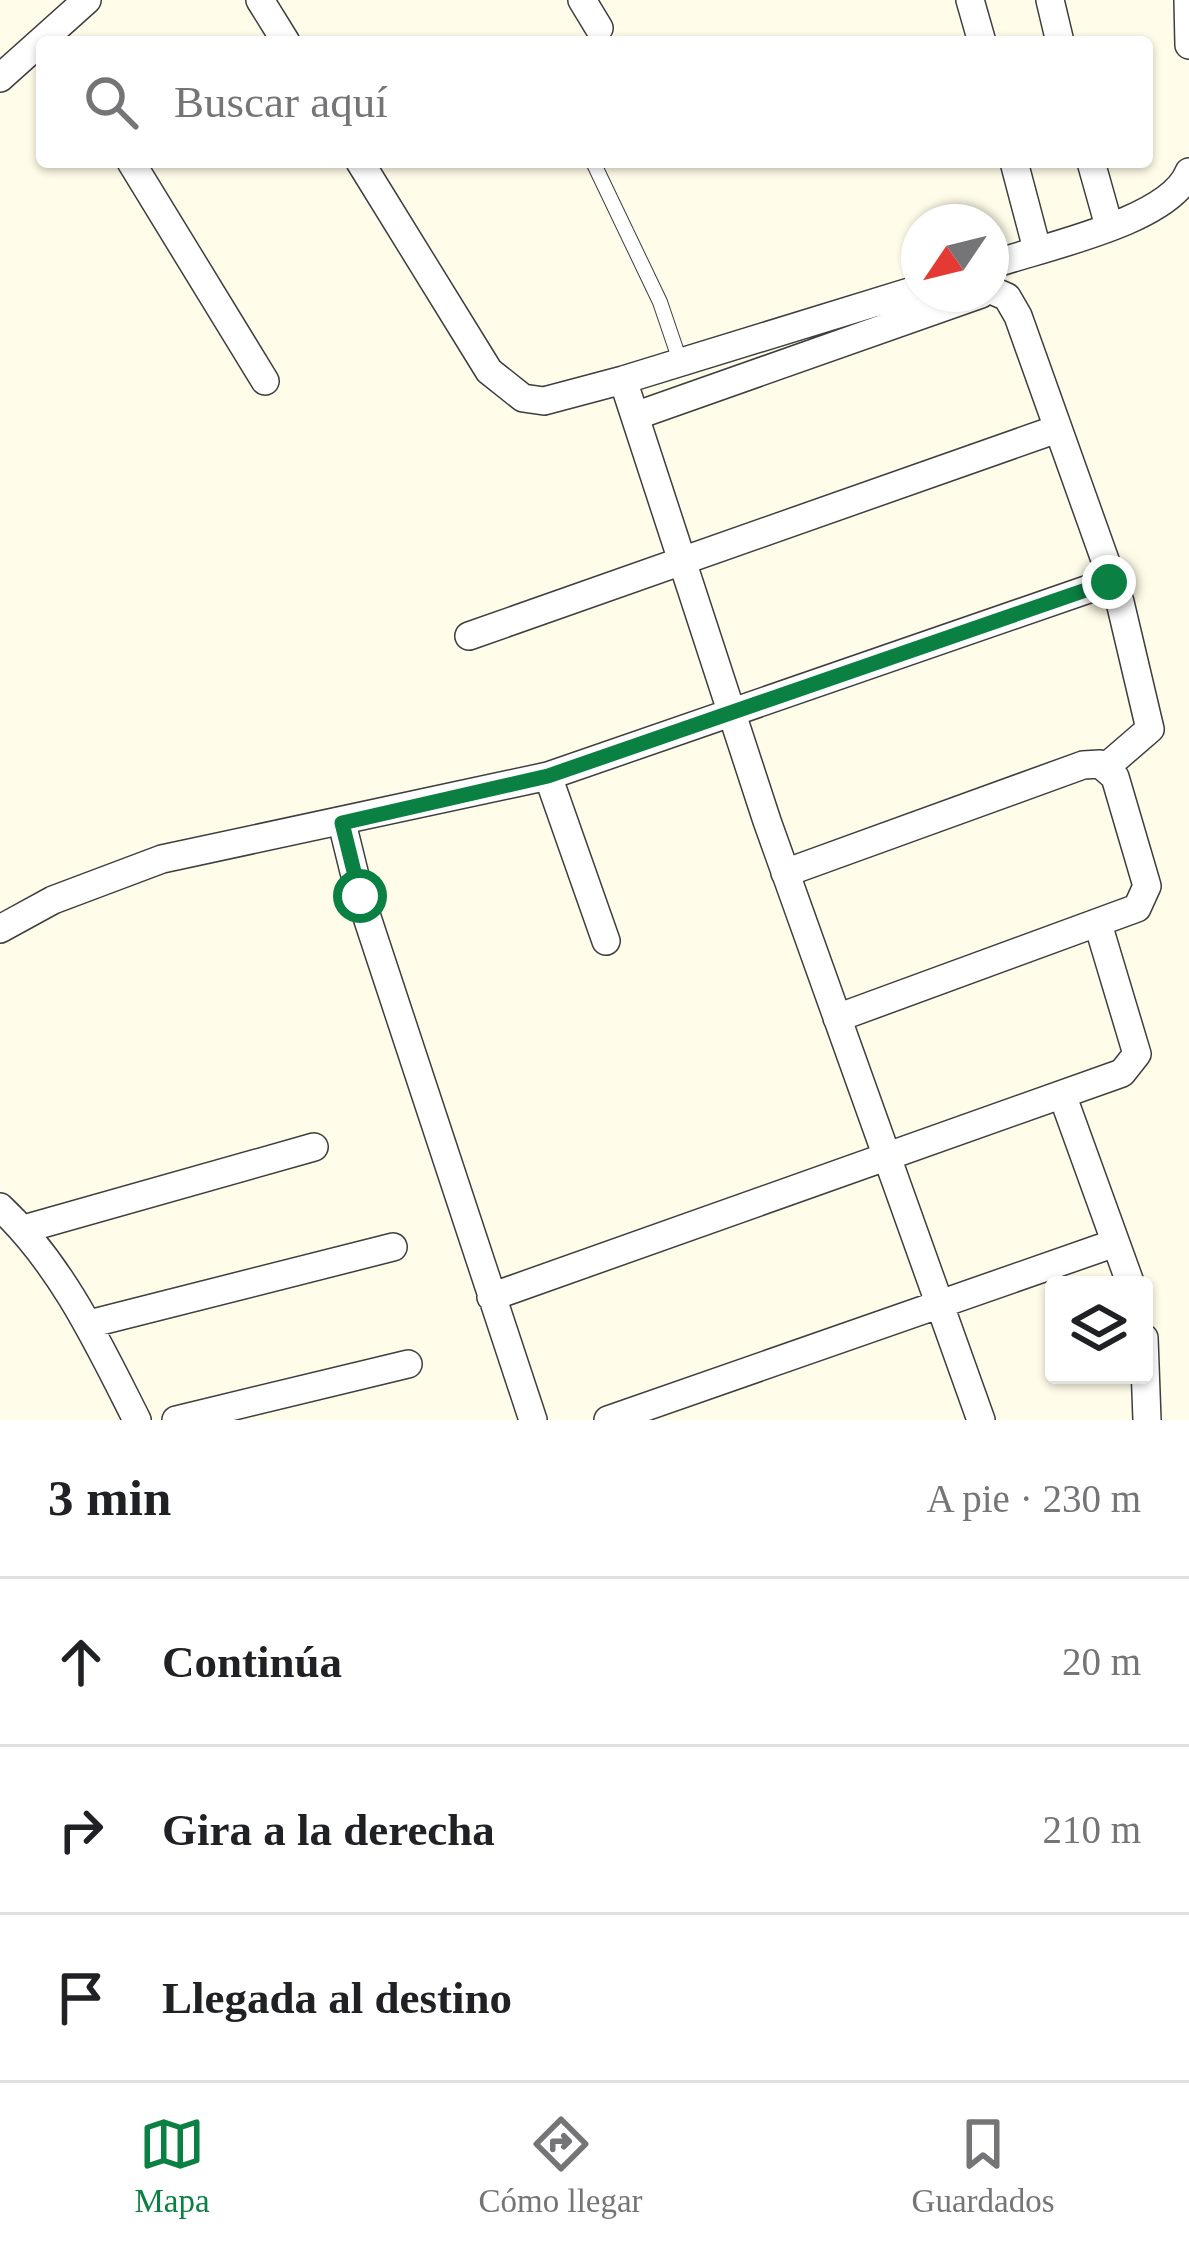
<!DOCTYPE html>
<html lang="es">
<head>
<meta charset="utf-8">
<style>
  :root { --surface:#fff; --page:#f6f6f6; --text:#202124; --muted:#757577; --line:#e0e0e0; --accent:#0b8043 }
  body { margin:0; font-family:Georgia,serif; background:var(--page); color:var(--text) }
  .controls { position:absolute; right:36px; bottom:36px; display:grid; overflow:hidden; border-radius:12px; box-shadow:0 3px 9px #0004 }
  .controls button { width:108px; height:108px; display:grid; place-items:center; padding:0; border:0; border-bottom:3px solid var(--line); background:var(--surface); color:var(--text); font:60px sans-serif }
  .compass { position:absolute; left:901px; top:204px; width:108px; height:108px; border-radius:50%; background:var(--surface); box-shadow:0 3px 9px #0004; rotate:235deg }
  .stop { position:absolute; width:36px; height:36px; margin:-27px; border:9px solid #0b8043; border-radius:50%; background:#fff }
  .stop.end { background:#0b8043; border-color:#fff; box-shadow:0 3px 12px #0008 }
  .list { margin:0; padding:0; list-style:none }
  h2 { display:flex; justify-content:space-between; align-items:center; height:156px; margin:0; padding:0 48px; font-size:51px }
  h2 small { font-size:39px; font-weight:400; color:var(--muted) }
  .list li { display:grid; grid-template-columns:78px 1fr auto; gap:36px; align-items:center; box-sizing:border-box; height:168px; padding:0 48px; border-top:3px solid var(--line) }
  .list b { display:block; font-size:45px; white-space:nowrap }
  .list em { font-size:39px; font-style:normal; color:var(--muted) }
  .icon { flex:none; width:66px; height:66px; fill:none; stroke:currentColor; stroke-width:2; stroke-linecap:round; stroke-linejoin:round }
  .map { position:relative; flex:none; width:1189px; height:1420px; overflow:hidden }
  .search { position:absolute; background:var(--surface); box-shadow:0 3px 9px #0004; left:36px; right:36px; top:36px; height:132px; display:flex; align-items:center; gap:30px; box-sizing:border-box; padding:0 42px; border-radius:12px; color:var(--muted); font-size:45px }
  .sheet { height:660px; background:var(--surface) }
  nav { display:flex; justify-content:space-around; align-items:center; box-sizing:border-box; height:168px; border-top:3px solid var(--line); background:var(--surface); font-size:33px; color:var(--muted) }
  nav a { display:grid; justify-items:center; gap:6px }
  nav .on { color:var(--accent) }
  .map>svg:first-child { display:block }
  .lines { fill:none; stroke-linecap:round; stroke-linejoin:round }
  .service-casing { stroke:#3e3e3e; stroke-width:16 }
  .minor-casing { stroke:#3e3e3e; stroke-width:30 }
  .service { stroke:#fff; stroke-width:14 }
  .minor { stroke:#fff; stroke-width:27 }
  .route { stroke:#0b8043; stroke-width:15 }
</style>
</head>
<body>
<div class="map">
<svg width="1189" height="1420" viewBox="0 0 1189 1420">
  <rect width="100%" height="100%" fill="#fffce9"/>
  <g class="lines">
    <defs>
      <path id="service" d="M593 162 660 302 681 364"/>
      <path id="minor" d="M260 0 286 42
        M582 0 599 28
        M970 0 982 42
        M1050 0 1060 42
        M1188 0 1189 45
        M0 78 87 0
        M131 162 265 381
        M360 162 489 371 523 398 544 401 623 380 919 289
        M1014 162 1037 249
        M1091 162 1109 226
        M991 265C1042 247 1169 222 1189 172
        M991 290 1007 297 1018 316 1120 602 1150 729 1106 767
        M623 380 767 821 981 1420
        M635 416 981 294
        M469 636 1057 429
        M548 776 606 941
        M342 823 360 896 533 1420
        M785 873 1083 765 1100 764 1115 777 1147 886 1137 908 837 1018
        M0 929 53 900 162 859 548 776 1109 582
        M1063 1097 1131 1285
        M0 1207C62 1265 99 1345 137 1420
        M24 1229 314 1147
        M491 1297 1122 1073 1137 1054 1098 924
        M89 1324 393 1247
        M1144 1338 1147 1420
        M176 1420 408 1364
        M608 1420 1115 1243"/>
    </defs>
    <use href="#service" class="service-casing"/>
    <use href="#minor" class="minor-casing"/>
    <use href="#service" class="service"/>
    <use href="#minor" class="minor"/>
  </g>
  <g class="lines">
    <path class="route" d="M360 896 342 823 548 776 1109 582"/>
  </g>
</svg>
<div class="controls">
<button><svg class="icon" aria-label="layers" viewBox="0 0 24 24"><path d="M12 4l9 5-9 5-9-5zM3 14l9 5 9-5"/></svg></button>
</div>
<svg class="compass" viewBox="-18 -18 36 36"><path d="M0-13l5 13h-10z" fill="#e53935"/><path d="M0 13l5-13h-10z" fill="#757577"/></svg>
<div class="stop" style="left:360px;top:896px"></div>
<div class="stop end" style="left:1109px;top:582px"></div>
<div class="search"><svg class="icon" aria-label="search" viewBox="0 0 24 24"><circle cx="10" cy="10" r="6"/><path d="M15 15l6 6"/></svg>Buscar aquí</div>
</div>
<section class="sheet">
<h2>3 min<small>A pie · 230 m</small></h2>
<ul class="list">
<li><svg class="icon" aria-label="ahead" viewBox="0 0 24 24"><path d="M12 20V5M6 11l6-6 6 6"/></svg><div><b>Continúa</b></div><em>20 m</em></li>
<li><svg class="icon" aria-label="right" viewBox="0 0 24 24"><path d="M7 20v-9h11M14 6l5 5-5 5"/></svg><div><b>Gira a la derecha</b></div><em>210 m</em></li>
<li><svg class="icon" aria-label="arrive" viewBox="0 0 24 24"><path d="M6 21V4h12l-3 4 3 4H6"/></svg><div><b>Llegada al destino</b></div></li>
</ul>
</section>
<nav>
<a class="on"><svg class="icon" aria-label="map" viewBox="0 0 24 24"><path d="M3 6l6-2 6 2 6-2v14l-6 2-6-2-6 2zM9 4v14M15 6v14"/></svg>Mapa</a>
<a><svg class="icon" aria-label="directions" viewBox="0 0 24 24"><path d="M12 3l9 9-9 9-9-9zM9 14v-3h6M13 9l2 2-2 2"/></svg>Cómo llegar</a>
<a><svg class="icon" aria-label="saved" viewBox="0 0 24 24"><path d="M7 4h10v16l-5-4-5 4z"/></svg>Guardados</a>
</nav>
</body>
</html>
